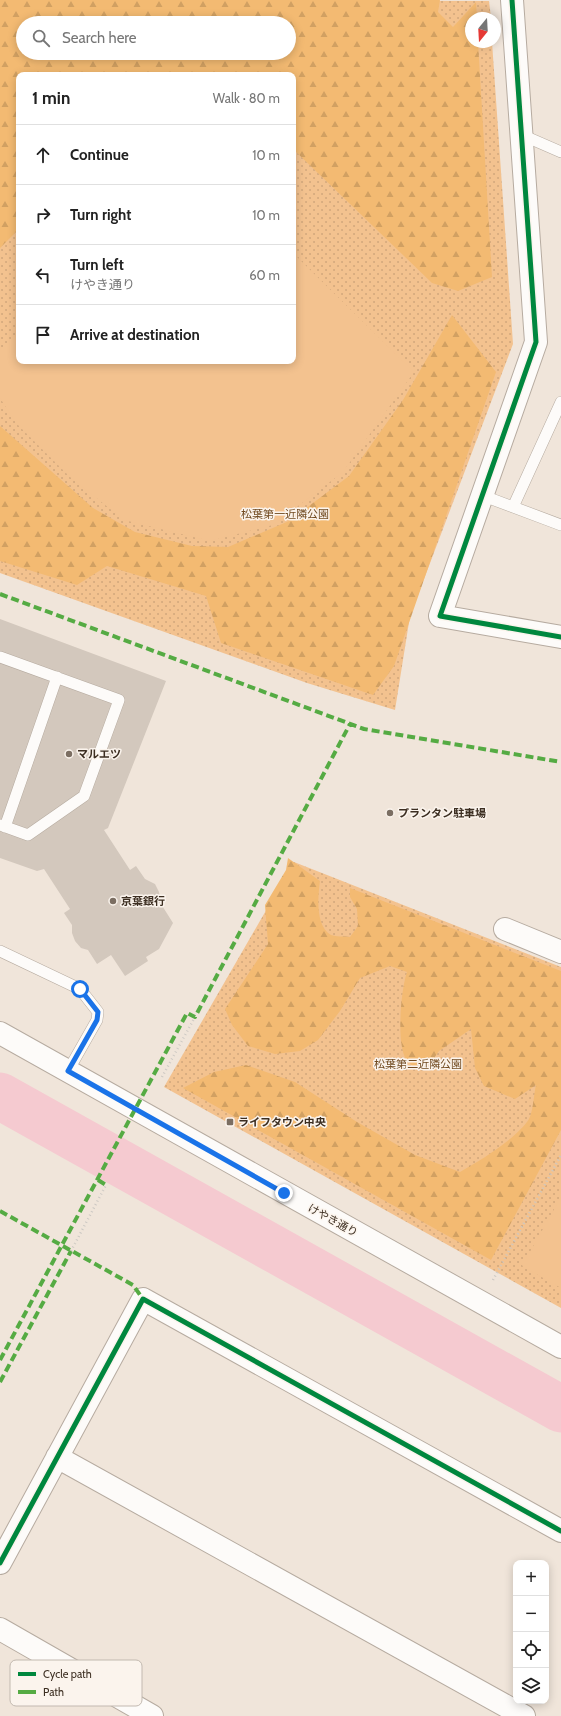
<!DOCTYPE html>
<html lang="en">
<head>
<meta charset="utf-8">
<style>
  :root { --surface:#fff; --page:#f6f6f6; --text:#222; --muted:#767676; --line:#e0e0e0 }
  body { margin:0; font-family:Cabin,"Noto Sans JP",sans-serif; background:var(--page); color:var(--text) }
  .controls { position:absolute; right:12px; bottom:12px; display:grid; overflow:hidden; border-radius:8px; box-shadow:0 2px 10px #0003 }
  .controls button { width:36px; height:36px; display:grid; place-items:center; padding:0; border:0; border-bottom:1px solid var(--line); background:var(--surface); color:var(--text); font:20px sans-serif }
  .compass { position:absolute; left:465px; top:12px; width:36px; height:36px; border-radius:50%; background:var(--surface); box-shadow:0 2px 10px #0003; rotate:198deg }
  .stop { position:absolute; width:12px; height:12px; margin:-9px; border:3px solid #1a73e8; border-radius:50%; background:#fff }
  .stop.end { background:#1a73e8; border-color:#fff; box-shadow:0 1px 4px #0008 }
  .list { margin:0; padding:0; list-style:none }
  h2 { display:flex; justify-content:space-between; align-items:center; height:52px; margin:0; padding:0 16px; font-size:17px }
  h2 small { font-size:13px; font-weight:400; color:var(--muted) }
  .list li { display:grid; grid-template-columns:26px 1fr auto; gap:12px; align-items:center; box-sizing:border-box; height:60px; padding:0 16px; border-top:1px solid var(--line) }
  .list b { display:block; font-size:15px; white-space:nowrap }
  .list p { margin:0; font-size:13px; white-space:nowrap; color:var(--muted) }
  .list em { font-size:13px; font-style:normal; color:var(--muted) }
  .icon { flex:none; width:22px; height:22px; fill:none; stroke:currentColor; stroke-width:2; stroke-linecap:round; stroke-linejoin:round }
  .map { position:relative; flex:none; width:561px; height:1716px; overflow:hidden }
  .search { position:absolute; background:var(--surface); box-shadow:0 2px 10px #0003; left:16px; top:16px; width:280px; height:44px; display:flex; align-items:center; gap:10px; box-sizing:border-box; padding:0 14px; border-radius:22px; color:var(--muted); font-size:15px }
  .panel { position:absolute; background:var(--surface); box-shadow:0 2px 10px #0003; left:16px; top:72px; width:280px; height:292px; border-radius:8px }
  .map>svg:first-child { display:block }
  .grass { fill:url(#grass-dots); fill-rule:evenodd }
  .forest { fill:url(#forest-firs); fill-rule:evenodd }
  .garden { fill:#f3c28f }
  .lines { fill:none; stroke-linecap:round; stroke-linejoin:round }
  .river { stroke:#f5cad0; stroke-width:47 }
  .building { fill:#d3c8bd }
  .service-casing { stroke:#b6aba0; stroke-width:12 }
  .minor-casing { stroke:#b6aba0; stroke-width:24 }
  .tertiary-casing { stroke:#b6aba0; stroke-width:24 }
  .path { stroke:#ccc8c3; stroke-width:2.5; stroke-dasharray:1 3; stroke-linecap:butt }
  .service { stroke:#fdfbf9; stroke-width:11 }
  .minor { stroke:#fdfbf9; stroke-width:22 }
  .tertiary { stroke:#fdfbf9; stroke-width:22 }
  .quiet { stroke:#55ab43; stroke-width:4; stroke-dasharray:8 4; stroke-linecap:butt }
  .cycleway-casing { stroke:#fbf4ed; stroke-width:8 }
  .cycleway { stroke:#00873e; stroke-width:5 }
  .route { stroke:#1a73e8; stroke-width:5 }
  .poi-dot { fill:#7b6e62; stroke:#fbf4ed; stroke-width:1.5 }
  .labels { text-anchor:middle; stroke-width:3; stroke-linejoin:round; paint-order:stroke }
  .park-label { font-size:11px; fill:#724b21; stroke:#fbf4ed }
  .poi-label { font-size:11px; font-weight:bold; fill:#3c2e21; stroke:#fbf4ed; text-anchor:start }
  .street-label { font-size:11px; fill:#3c2e21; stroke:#fbf4ed }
  .key { fill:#fbf4ed; stroke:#c2b9b0; stroke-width:1 }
  .key-label { font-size:11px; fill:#3c2e21 }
</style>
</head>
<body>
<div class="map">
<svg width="561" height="1716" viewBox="0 0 561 1716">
  <defs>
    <pattern id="grass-dots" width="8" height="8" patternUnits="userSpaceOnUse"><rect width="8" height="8" fill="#f3c28f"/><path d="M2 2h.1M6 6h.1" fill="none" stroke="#d1a77b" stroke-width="1.8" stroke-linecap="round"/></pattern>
    <pattern id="forest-firs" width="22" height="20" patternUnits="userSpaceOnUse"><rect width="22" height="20" fill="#f3ba72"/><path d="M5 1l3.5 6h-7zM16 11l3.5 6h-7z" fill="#d1a062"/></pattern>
  </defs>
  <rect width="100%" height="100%" fill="#f0e5da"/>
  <path class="grass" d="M0 0 489 1 491 18H471V42H492L513 344 410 616 395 710 307 683 0 573ZM23 23H289V53H23ZM19 75H293V361H19Z
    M294 862 561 967V1308L164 1087Z"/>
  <path class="forest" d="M0 0H440L438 12 453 27 476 2 477 18H471V42H478L492 277 458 291 432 283 293 149V75H215L214 73 190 75H19V229L0 248ZM23 23H289V53H23Z
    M452 315 496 372 394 666 373 695 221 643 206 596 107 566 77 585 0 561V426L93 508 135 532 192 546 228 547 289 521 349 476 403 400Z
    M288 858 320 881C318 896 315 926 331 935 336 937 344 936 350 937L358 926 357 909 350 897V888L561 971V1130L491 1260 183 1088 214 1072 246 1065 295 1082 357 1122 415 1155 460 1172C481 1160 516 1139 529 1119 533 1112 534 1093 536 1085L515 1099 484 1086 475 1068 471 1029 439 1051 427 1068 417 1070C414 1067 409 1063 406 1059 396 1043 401 989 407 972L390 966 360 978 340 1011 318 1040 300 1051 275 1054 248 1046 232 1025 225 1009 268 944 265 905 286 870Z"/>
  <path class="garden" d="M293 253 414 372 343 472 273 525 210 541 124 520 70 477 16 423 0 398V351L19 332V361H293Z
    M561 1197V1288L522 1266Z"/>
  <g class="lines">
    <path class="river" d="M0 1096 561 1409"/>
  </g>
  <path class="building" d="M0 619 166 681 108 828 104 830 130 870 136 866 145 879 155 884 159 892 161 904 173 923 159 949 146 957 148 961 125 976 111 955 97 964 88 950 81 948 75 941 72 933V925L64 913 70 909 44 869 37 871 0 858Z"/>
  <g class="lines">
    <defs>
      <path id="service" d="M522 135 561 152
        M481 495 561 525
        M513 507 561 402
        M0 657 119 700 84 796 28 835 0 825
        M5 827 57 677
        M0 951 80 989 98 1012 97 1020 68 1071"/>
      <path id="minor" d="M512 0 536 342 440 616 561 637
        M505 929 561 952
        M57 1457 524 1716
        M0 1563 143 1299 561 1531
        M0 1629 152 1716"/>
      <path id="tertiary" d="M0 1033 561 1347"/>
    </defs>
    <use href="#service" class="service-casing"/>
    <use href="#minor" class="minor-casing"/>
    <use href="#tertiary" class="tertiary-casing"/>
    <path class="path" d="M162 1077 195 1017
      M71 1251 106 1185
      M493 1280 561 1155"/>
    <use href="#service" class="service"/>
    <use href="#minor" class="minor"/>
    <use href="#tertiary" class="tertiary"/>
    <path class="quiet" d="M0 594 364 729 561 762
      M98 1180 106 1185
      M0 1211 133 1285 143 1299
      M0 1360 187 1013 195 1017 350 724
      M0 1382 71 1251"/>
    <defs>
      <path id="cycleway" d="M512 0 536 342 440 616 561 637
        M0 1563 143 1299 561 1531"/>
    </defs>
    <use href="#cycleway" class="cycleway-casing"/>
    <use href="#cycleway" class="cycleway"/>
  </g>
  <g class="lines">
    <path class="route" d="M80 989 98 1012 97 1020 68 1071 284 1193"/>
  </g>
  <g class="poi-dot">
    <circle cx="69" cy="754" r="4"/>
    <circle cx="390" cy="813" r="4"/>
    <circle cx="113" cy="901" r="4"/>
    <rect x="226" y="1118" width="8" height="8" rx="2"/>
  </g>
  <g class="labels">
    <g class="park-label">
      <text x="285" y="518">松葉第一近隣公園</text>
      <text x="418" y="1068">松葉第二近隣公園</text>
    </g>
    <g class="poi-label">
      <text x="77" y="758">マルエツ</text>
      <text x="398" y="817">プランタン駐車場</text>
      <text x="121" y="905">京葉銀行</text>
      <text x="238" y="1126">ライフタウン中央</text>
    </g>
    <g class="street-label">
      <text transform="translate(333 1220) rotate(29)" y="4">けやき通り</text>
    </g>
  </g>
  <rect x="10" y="1660" width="132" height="46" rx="6" class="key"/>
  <rect x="18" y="1672" width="18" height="4" fill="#00873e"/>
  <rect x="18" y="1690" width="18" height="4" fill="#55ab43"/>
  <g class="key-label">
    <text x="43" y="1678">Cycle path</text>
    <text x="43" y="1696">Path</text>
  </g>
</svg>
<div class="controls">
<button>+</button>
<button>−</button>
<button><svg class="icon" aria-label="locate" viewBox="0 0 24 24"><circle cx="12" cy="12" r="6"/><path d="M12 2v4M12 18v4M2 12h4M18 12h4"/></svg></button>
<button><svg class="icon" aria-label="layers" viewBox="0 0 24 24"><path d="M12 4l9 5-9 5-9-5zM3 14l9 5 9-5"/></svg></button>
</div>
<svg class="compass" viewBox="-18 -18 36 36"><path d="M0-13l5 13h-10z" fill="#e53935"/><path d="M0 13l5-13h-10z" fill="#767676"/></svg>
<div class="stop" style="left:80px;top:989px"></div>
<div class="stop end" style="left:284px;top:1193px"></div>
<div class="search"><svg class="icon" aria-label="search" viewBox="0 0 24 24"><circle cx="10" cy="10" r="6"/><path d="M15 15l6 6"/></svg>Search here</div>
<section class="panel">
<h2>1 min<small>Walk · 80 m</small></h2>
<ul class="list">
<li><svg class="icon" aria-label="ahead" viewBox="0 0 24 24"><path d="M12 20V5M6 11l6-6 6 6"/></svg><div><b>Continue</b></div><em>10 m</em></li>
<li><svg class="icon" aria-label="right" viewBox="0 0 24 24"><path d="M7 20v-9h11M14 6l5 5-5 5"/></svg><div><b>Turn right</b></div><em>10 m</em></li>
<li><svg class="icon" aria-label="left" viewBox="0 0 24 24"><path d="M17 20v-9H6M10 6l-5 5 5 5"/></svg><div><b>Turn left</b><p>けやき通り</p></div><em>60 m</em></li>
<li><svg class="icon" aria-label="arrive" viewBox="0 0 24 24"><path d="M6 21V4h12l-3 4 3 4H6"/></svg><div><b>Arrive at destination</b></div></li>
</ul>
</section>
</div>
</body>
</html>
